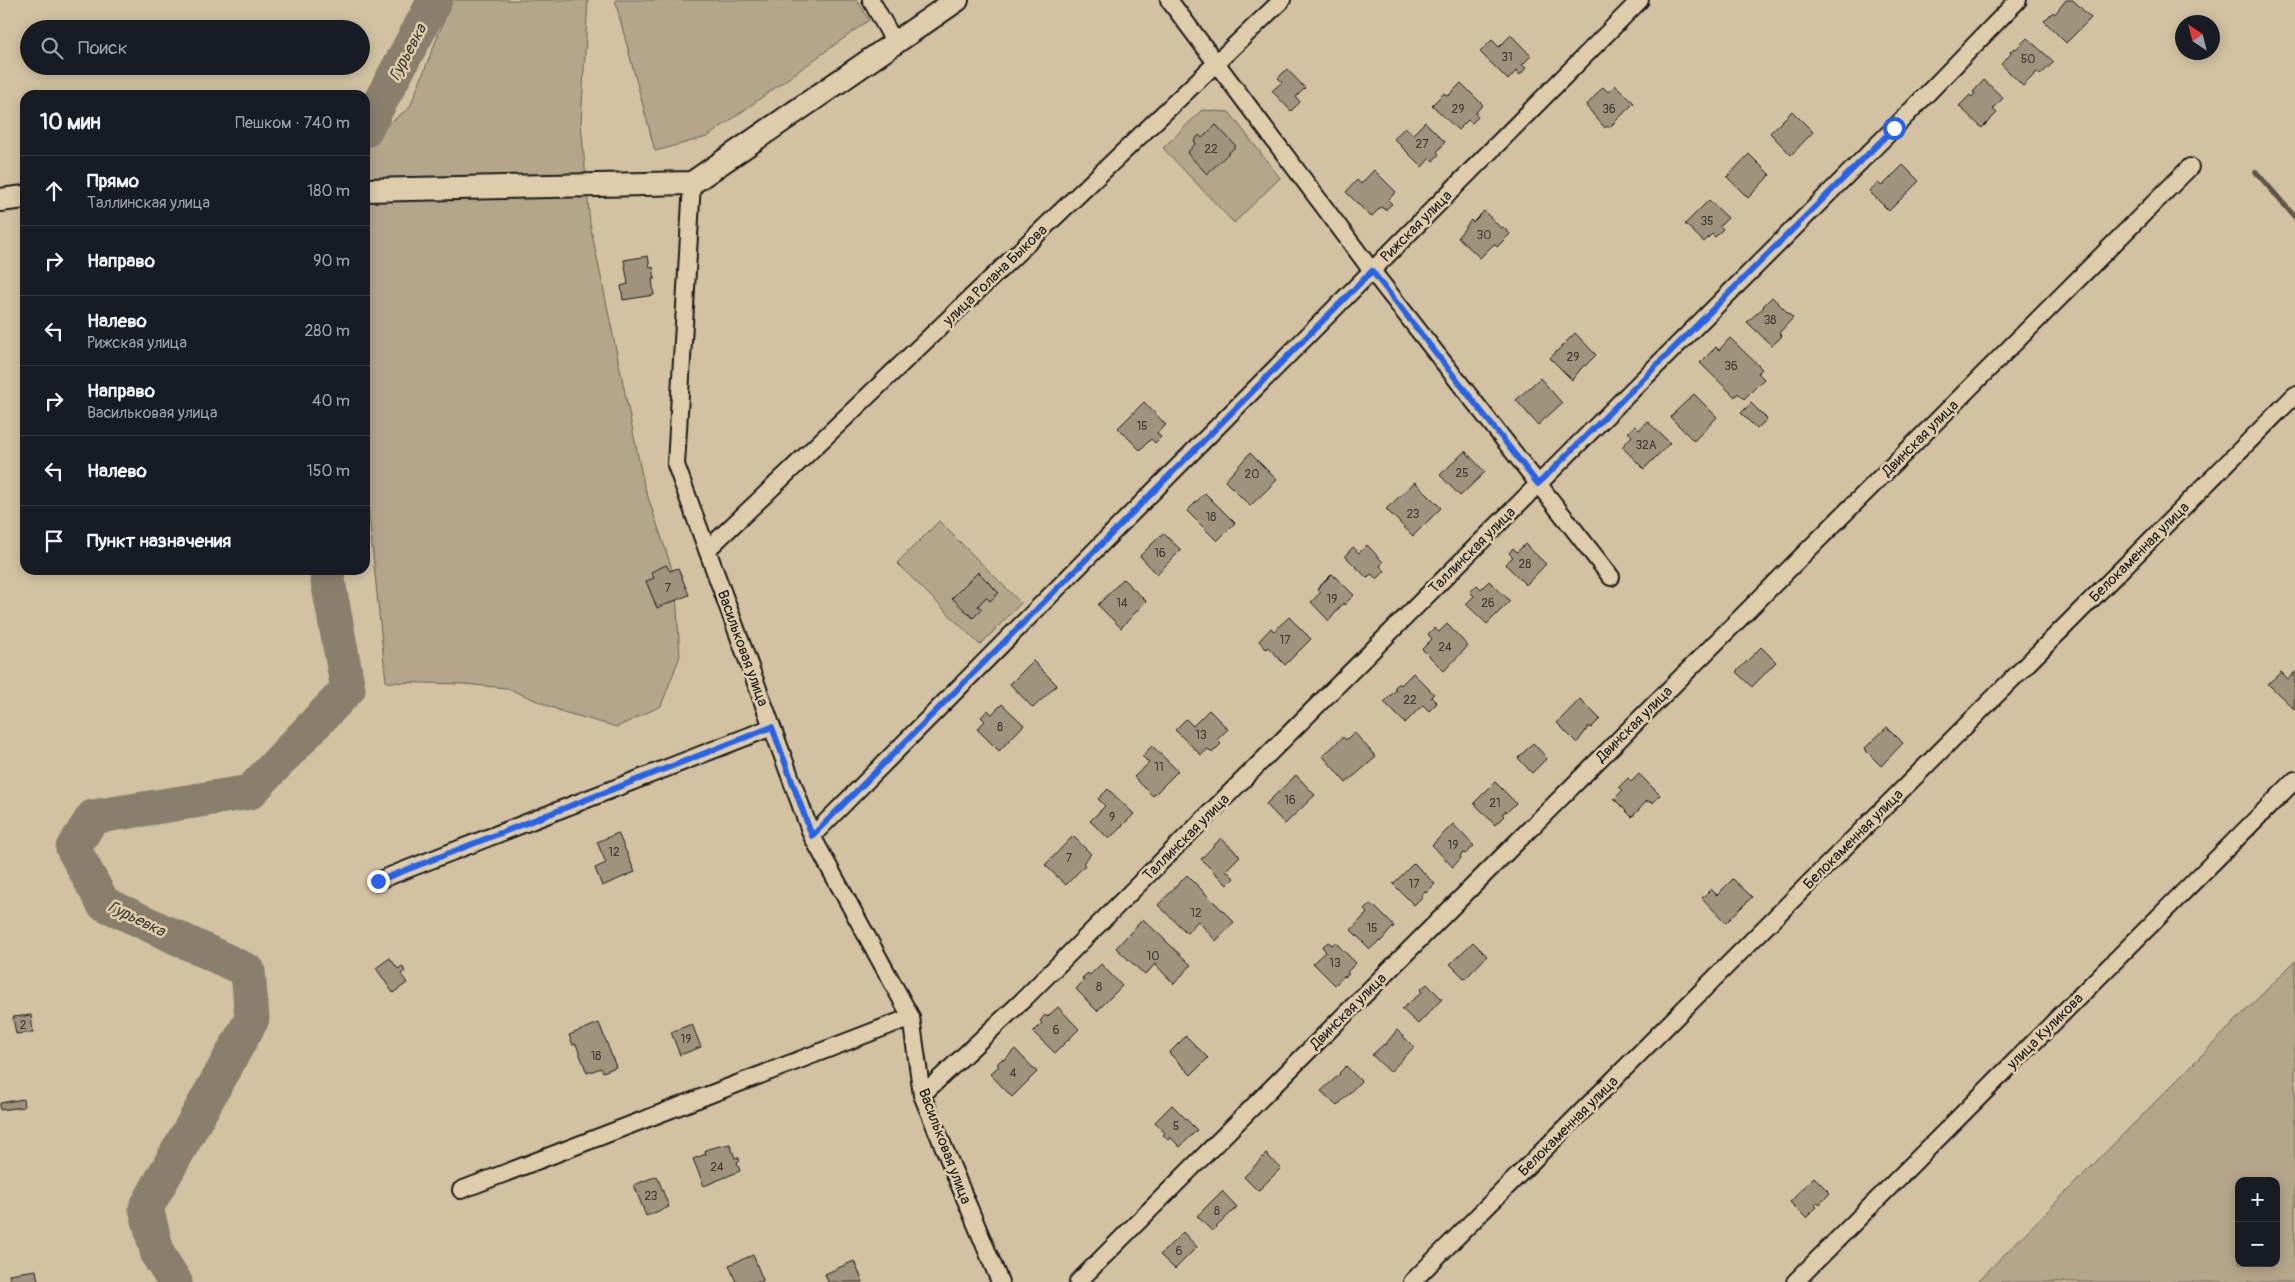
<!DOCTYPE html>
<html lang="ru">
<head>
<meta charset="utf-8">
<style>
  :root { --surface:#171b24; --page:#242831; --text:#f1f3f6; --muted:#9ea1a6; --line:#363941 }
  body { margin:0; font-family:Pangolin,sans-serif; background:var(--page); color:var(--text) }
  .controls { position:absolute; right:15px; bottom:15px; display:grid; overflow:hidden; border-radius:10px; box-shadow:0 2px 12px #0003 }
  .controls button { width:45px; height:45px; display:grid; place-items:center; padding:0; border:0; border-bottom:1px solid var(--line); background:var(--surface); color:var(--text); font:25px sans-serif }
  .compass { position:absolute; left:2175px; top:15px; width:45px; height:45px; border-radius:50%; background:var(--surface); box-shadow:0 2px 12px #0003; rotate:325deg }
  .stop { position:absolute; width:15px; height:15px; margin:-11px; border:4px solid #2563eb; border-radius:50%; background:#fff }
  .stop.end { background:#2563eb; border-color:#fff; box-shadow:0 1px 5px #0008 }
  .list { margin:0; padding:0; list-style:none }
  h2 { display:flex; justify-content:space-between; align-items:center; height:65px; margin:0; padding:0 20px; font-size:21px }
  h2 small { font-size:16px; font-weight:400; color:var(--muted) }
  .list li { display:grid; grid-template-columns:32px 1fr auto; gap:15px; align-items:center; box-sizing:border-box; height:70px; padding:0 20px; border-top:1px solid var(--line) }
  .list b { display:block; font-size:19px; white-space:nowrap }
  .list p { margin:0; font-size:16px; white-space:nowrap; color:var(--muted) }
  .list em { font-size:16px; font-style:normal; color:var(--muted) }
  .icon { flex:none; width:28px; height:28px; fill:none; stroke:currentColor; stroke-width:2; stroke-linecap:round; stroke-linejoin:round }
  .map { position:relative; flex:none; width:2295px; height:1282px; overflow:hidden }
  .search { position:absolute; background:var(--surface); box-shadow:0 2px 12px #0003; left:20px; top:20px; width:350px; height:55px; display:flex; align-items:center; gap:12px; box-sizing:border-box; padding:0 18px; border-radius:28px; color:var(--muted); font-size:19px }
  .panel { position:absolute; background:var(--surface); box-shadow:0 2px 12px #0003; left:20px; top:90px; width:350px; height:485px; border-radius:15px }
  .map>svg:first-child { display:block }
  .green { fill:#b4a68b; stroke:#686154; fill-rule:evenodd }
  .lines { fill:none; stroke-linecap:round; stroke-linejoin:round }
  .stream { stroke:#5e574c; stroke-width:5.5 }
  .river { stroke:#8a7f6c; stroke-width:35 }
  .building { fill:#a0937d; stroke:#1c1c1c }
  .street-casing { stroke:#1c1c1c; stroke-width:20 }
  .secondary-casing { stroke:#1c1c1c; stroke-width:26 }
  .street { stroke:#deccaa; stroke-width:16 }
  .secondary { stroke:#deccaa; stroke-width:22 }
  .route { stroke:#2563eb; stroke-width:6 }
  .labels { text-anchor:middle; stroke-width:5; stroke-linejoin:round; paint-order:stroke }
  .number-label { font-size:12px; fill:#3d3a34 }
  .street-label { font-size:15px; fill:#1c1c1c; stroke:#deccaa }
  .water-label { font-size:16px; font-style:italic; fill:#423f38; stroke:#deccaa }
</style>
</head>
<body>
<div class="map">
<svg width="2295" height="1282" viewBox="0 0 2295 1282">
  <rect width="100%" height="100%" fill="#d2c2a2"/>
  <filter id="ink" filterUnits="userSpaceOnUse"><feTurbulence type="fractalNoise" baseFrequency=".02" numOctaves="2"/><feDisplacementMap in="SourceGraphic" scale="10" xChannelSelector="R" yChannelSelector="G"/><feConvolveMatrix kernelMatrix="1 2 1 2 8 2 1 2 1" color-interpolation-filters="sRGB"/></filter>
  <g filter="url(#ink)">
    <path class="green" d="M452 0H588L581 123 590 224 644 485 675 578 680 656 661 706 617 727 563 712 507 688 463 684 386 682 365 476V143L410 107Z
      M615 0H857L869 20 707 137 655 151Z
      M1202 110 1229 112 1280 178 1234 223 1163 148Z
      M939 521 1021 603 980 645 897 563Z
      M2295 961V1282H1977ZM2239 1181H2276V1263H2239Z"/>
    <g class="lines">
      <path class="stream" d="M2256 172 2295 217"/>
      <path class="river" d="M365 130 435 0
        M175 1282 158 1255 146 1208 252 1019 248 971 103 903 73 848 93 817 250 792 348 689 326 570"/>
    </g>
    <path class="building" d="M2066 0H2073L2091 18 2066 43 2044 21 2053 12 2055 14Z
      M1511 35 1531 56 1522 65 1526 68 1520 75 1516 71 1508 80 1480 52 1492 40 1499 47Z
      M2027 38 2054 62 2040 75 2037 72 2023 86 2001 64 2011 54 2010 52 2014 48 2016 49Z
      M1287 69 1305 88 1296 97 1300 102 1291 111 1272 91 1282 82 1278 78Z
      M1984 80 2003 98 1993 109 1997 113 1982 128 1959 106 1970 95 1972 97 1975 93 1973 92Z
      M1461 83 1483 105 1475 113 1478 117 1472 123 1468 120 1458 130 1432 105 1444 93 1448 96Z
      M1615 85 1634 103 1609 128 1607 126 1605 128 1586 106 1603 87 1608 92Z
      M1792 111 1813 132 1791 155 1770 133Z
      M1425 122 1445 142 1437 152 1439 154 1433 161 1430 158 1422 167 1394 139 1405 127 1413 134Z
      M1216 125 1236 146 1207 174 1187 153 1196 143 1194 141 1199 135 1202 138Z
      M1749 154 1770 175 1748 198 1727 177Z
      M1903 165 1919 181 1889 211 1869 191 1878 183 1882 186Z
      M1374 170 1396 192 1388 200 1392 204 1385 210 1381 207 1371 217 1346 192 1357 180 1361 184Z
      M1709 200 1728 218 1720 226 1723 229 1715 237 1712 234 1704 242 1685 224Z
      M1484 211 1501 228 1503 227 1510 234 1497 247 1494 244 1480 258 1458 237 1471 220 1473 222Z
      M648 256 650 268 653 267 655 279H652L654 295 623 300 621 286 628 284 624 260Z
      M1772 297 1793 318 1779 333 1782 336 1772 346 1747 322 1764 307 1763 306Z
      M1575 333 1596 355 1585 366 1584 365 1572 380 1550 358Z
      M1730 338 1762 369 1758 373 1764 379 1744 399 1738 393 1735 397 1700 363 1716 347 1719 350Z
      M1540 378 1562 403 1538 425 1516 400Z
      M1694 394 1717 417 1694 441 1670 417Z
      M1144 402 1166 425 1157 433 1161 437 1155 443 1151 439 1140 450 1118 428Z
      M1751 403 1767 419 1757 429 1741 413Z
      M1647 421 1670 443 1644 469 1622 447 1632 436 1628 432 1635 426 1639 430Z
      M1465 451 1485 472 1460 496 1440 475Z
      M1250 453 1277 480 1250 506 1225 481Z
      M1415 482 1441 508 1413 536 1386 509Z
      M1205 493 1235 523 1217 541 1187 511Z
      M1163 533 1181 550 1157 574 1140 556Z
      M1525 544 1546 564 1526 585 1505 564 1513 557 1509 553 1513 548 1517 552Z
      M1367 545 1383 562 1380 566 1385 571 1377 579 1371 574 1367 578 1345 556 1353 547 1359 553Z
      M666 565 670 571 678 568 689 595 657 608 646 581 654 578 651 572Z
      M978 572 999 593 990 601 986 597 978 606 982 609 973 618 952 598Z
      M1332 574 1354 595 1344 605 1343 603 1329 621 1311 602 1321 592 1317 589Z
      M1123 579 1146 601 1121 628 1098 605Z
      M1489 581 1510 601 1487 624 1466 604 1474 596 1470 592 1477 585 1481 589Z
      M1289 617 1311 639 1285 665 1268 647 1266 649 1259 641 1271 628 1274 631Z
      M1447 624 1468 646 1444 671 1422 649 1432 639 1428 634 1434 628 1439 632Z
      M1761 647 1776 662 1752 687 1736 672Z
      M1033 661 1057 685 1033 708 1010 684Z
      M2281 672 2288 679 2295 672 2294 709 2268 684Z
      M1413 673 1434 694 1431 697 1437 703 1429 711 1423 705 1405 723 1384 702 1396 690 1394 688 1399 683 1401 685Z
      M1580 699 1600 719 1591 728 1589 726 1577 743 1557 723Z
      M1002 704 1024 725 999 751 977 729 985 721 981 717 988 710 992 714Z
      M1209 710 1228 729 1217 740 1221 744 1212 753 1208 749 1201 755 1175 730 1186 719 1193 726Z
      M1887 727 1903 743 1881 766 1864 749Z
      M1354 732 1376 757 1346 783 1323 756 1343 737 1346 740Z
      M1533 743 1547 758 1532 773 1518 758Z
      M1152 746 1178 771 1153 796 1134 777 1149 763 1142 756Z
      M1639 774 1660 795 1653 803 1647 801 1632 817 1614 799 1623 790 1619 787 1628 778 1631 782Z
      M1296 775 1315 795 1285 824 1266 804Z
      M1495 782 1516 803 1507 812 1506 811 1502 814 1504 816 1495 825 1474 803Z
      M1108 789 1134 814 1109 839 1090 821 1105 806 1098 799Z
      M1453 824 1474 846 1465 854 1463 853 1460 856 1461 858 1453 867 1432 845Z
      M618 833 635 872 602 886 595 868 606 863 597 842Z
      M1073 836 1091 854 1083 863 1085 865 1066 885 1045 865Z
      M1221 838 1240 856 1226 870 1234 878 1227 885 1201 859Z
      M1414 863 1435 884 1426 893 1425 891 1421 895 1423 896 1414 905 1393 884Z
      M1187 875 1234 922 1216 941 1198 921 1187 933 1158 905Z
      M1733 879 1752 897 1726 923 1702 898 1711 889 1717 895Z
      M1370 904 1373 907 1374 906 1394 926 1380 942 1379 941 1370 949 1351 930 1367 913 1364 910Z
      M1143 919 1191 965 1174 984 1155 964 1145 975 1116 948Z
      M1328 942 1332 945 1335 942 1356 963 1347 972 1349 974 1345 977 1344 976 1335 985 1313 963 1326 951 1322 947Z
      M1473 942 1487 956 1465 979 1450 964Z
      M390 958 398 969 402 966 405 971 401 974 407 983 393 993 376 968Z
      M1101 964 1122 986 1097 1011 1076 989 1084 980 1082 978 1088 973 1090 975Z
      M1427 984 1442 999 1418 1024 1402 1009 1422 992 1420 990Z
      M1058 1007 1079 1029 1055 1053 1033 1032 1042 1023 1040 1021 1045 1015 1047 1017Z
      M31 1015 33 1032 16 1034 13 1017Z
      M599 1023 616 1067 603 1072 601 1068 587 1073 576 1044 573 1045 569 1035Z
      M692 1024 701 1047 680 1055 671 1032Z
      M1397 1030 1414 1047 1390 1072 1372 1055 1384 1044 1385 1045Z
      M1186 1036 1208 1058 1191 1075 1169 1053Z
      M1015 1049 1037 1072 1012 1097 990 1074 999 1066 997 1064 1002 1059 1004 1060Z
      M1346 1066 1361 1081 1337 1106 1321 1091 1340 1074 1339 1073Z
      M23 1099 24 1107 0 1110V1103Z
      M1172 1105 1197 1130 1180 1147 1170 1137 1168 1140 1163 1135 1165 1133 1155 1122Z
      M730 1144 735 1158 738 1157 740 1161 737 1162 740 1171 704 1186 693 1159 706 1154 705 1150 711 1148Z
      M1266 1154 1281 1168 1258 1191 1244 1177Z
      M657 1176 669 1207 646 1216 634 1185Z
      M1814 1177 1830 1193 1820 1204 1818 1202 1815 1205 1817 1207 1806 1218 1790 1202Z
      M1222 1191 1237 1207 1212 1231 1197 1216Z
      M1183 1232 1197 1247 1175 1269 1160 1255Z
      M753 1255 763 1280 762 1282H736L729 1265Z
      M854 1261 863 1282H828L825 1274Z
      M36 1270 38 1282H10L9 1274Z"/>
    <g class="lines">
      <defs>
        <path id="street" d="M871 0 895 43
          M1169 0 1372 271 1611 577
          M692 183 676 465 812 836 911 1017 922 1095 1000 1282
          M707 550 1282 0
          M812 836 1640 0
          M377 881 772 727
          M922 1095 1022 1001 1894 128 2018 0
          M461 1190 911 1017
          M1078 1282 2190 167
          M1412 1282 2295 395
          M1795 1282 2295 780"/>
        <path id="secondary" d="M365 190 692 183 957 0
          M0 200 25 197"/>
      </defs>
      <use href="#street" class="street-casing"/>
      <use href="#secondary" class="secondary-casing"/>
      <use href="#street" class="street"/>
      <use href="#secondary" class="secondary"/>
    </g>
  </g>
  <g class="lines" filter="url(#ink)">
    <path class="route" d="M378 881 772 727 812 836 1372 271 1538 484 1894 128"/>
  </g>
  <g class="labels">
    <g class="number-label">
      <text x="1507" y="61">31</text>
      <text x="2028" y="63">50</text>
      <text x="1458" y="113">29</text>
      <text x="1609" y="113">36</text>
      <text x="1422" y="148">27</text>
      <text x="1211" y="153">22</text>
      <text x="1707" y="225">35</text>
      <text x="1484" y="239">30</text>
      <text x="1770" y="324">38</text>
      <text x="1573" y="361">29</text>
      <text x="1731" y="370">36</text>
      <text x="1142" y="430">15</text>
      <text x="1646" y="449">32А</text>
      <text x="1462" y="477">25</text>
      <text x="1252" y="478">20</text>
      <text x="1413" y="518">23</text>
      <text x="1211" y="521">18</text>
      <text x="1160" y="557">16</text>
      <text x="1525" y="568">28</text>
      <text x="668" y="592">7</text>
      <text x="1332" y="603">19</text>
      <text x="1122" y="607">14</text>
      <text x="1488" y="607">26</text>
      <text x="1285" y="644">17</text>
      <text x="1445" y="651">24</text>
      <text x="1410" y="704">22</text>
      <text x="1000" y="731">8</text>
      <text x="1201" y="739">13</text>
      <text x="1159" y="771">11</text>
      <text x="1290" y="804">16</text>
      <text x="1495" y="807">21</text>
      <text x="1112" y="821">9</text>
      <text x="1453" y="849">19</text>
      <text x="614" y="856">12</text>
      <text x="1069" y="862">7</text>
      <text x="1414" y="888">17</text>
      <text x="1196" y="917">12</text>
      <text x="1372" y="932">15</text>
      <text x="1153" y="960">10</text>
      <text x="1335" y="967">13</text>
      <text x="1099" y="991">8</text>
      <text x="23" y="1029">2</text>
      <text x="1056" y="1034">6</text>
      <text x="686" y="1043">19</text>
      <text x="596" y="1060">18</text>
      <text x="1013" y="1077">4</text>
      <text x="1176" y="1130">5</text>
      <text x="717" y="1171">24</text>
      <text x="651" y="1200">23</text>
      <text x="1217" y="1215">8</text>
      <text x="1179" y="1255">6</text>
    </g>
    <g class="street-label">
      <text transform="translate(1416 226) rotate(-45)" y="5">Рижская улица</text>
      <text transform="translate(995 275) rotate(-44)" y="5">улица Ролана Быкова</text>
      <text transform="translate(1920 438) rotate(-45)" y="5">Двинская улица</text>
      <text transform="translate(1472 550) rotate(-45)" y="5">Таллинская улица</text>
      <text transform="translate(2139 552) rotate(-45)" y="5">Белокаменная улица</text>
      <text transform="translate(743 648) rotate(70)" y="5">Васильковая улица</text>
      <text transform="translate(1634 724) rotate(-45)" y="5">Двинская улица</text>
      <text transform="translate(1186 837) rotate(-45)" y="5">Таллинская улица</text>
      <text transform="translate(1853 839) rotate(-45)" y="5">Белокаменная улица</text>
      <text transform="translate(1348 1011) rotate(-45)" y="5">Двинская улица</text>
      <text transform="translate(2045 1031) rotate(-45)" y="5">улица Куликова</text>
      <text transform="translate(1568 1126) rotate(-45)" y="5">Белокаменная улица</text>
      <text transform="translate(945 1146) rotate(69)" y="5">Васильковая улица</text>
    </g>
    <g class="water-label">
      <text transform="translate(407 52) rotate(-62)" y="6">Гурьевка</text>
      <text transform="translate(137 918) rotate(26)" y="6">Гурьевка</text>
    </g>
  </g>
</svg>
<div class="controls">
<button>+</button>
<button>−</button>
</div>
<svg class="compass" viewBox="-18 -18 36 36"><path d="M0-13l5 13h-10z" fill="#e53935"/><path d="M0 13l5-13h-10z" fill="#9ea1a6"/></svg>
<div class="stop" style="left:1894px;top:128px"></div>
<div class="stop end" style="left:378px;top:881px"></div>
<div class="search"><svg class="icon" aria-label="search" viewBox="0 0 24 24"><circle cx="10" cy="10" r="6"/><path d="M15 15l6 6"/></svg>Поиск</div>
<section class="panel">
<h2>10 мин<small>Пешком · 740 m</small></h2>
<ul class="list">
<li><svg class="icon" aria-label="ahead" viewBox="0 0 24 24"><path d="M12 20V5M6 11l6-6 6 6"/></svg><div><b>Прямо</b><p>Таллинская улица</p></div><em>180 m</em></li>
<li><svg class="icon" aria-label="right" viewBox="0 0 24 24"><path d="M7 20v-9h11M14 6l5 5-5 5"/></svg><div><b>Направо</b></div><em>90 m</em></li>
<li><svg class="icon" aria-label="left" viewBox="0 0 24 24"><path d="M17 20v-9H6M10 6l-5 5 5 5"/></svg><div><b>Налево</b><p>Рижская улица</p></div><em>280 m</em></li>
<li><svg class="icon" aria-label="right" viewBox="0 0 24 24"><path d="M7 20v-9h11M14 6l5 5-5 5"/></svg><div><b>Направо</b><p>Васильковая улица</p></div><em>40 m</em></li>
<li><svg class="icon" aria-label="left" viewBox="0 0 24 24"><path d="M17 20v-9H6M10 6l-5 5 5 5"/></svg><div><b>Налево</b></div><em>150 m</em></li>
<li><svg class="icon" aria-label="arrive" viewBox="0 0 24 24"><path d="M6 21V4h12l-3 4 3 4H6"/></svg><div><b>Пункт назначения</b></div></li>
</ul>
</section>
</div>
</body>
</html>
